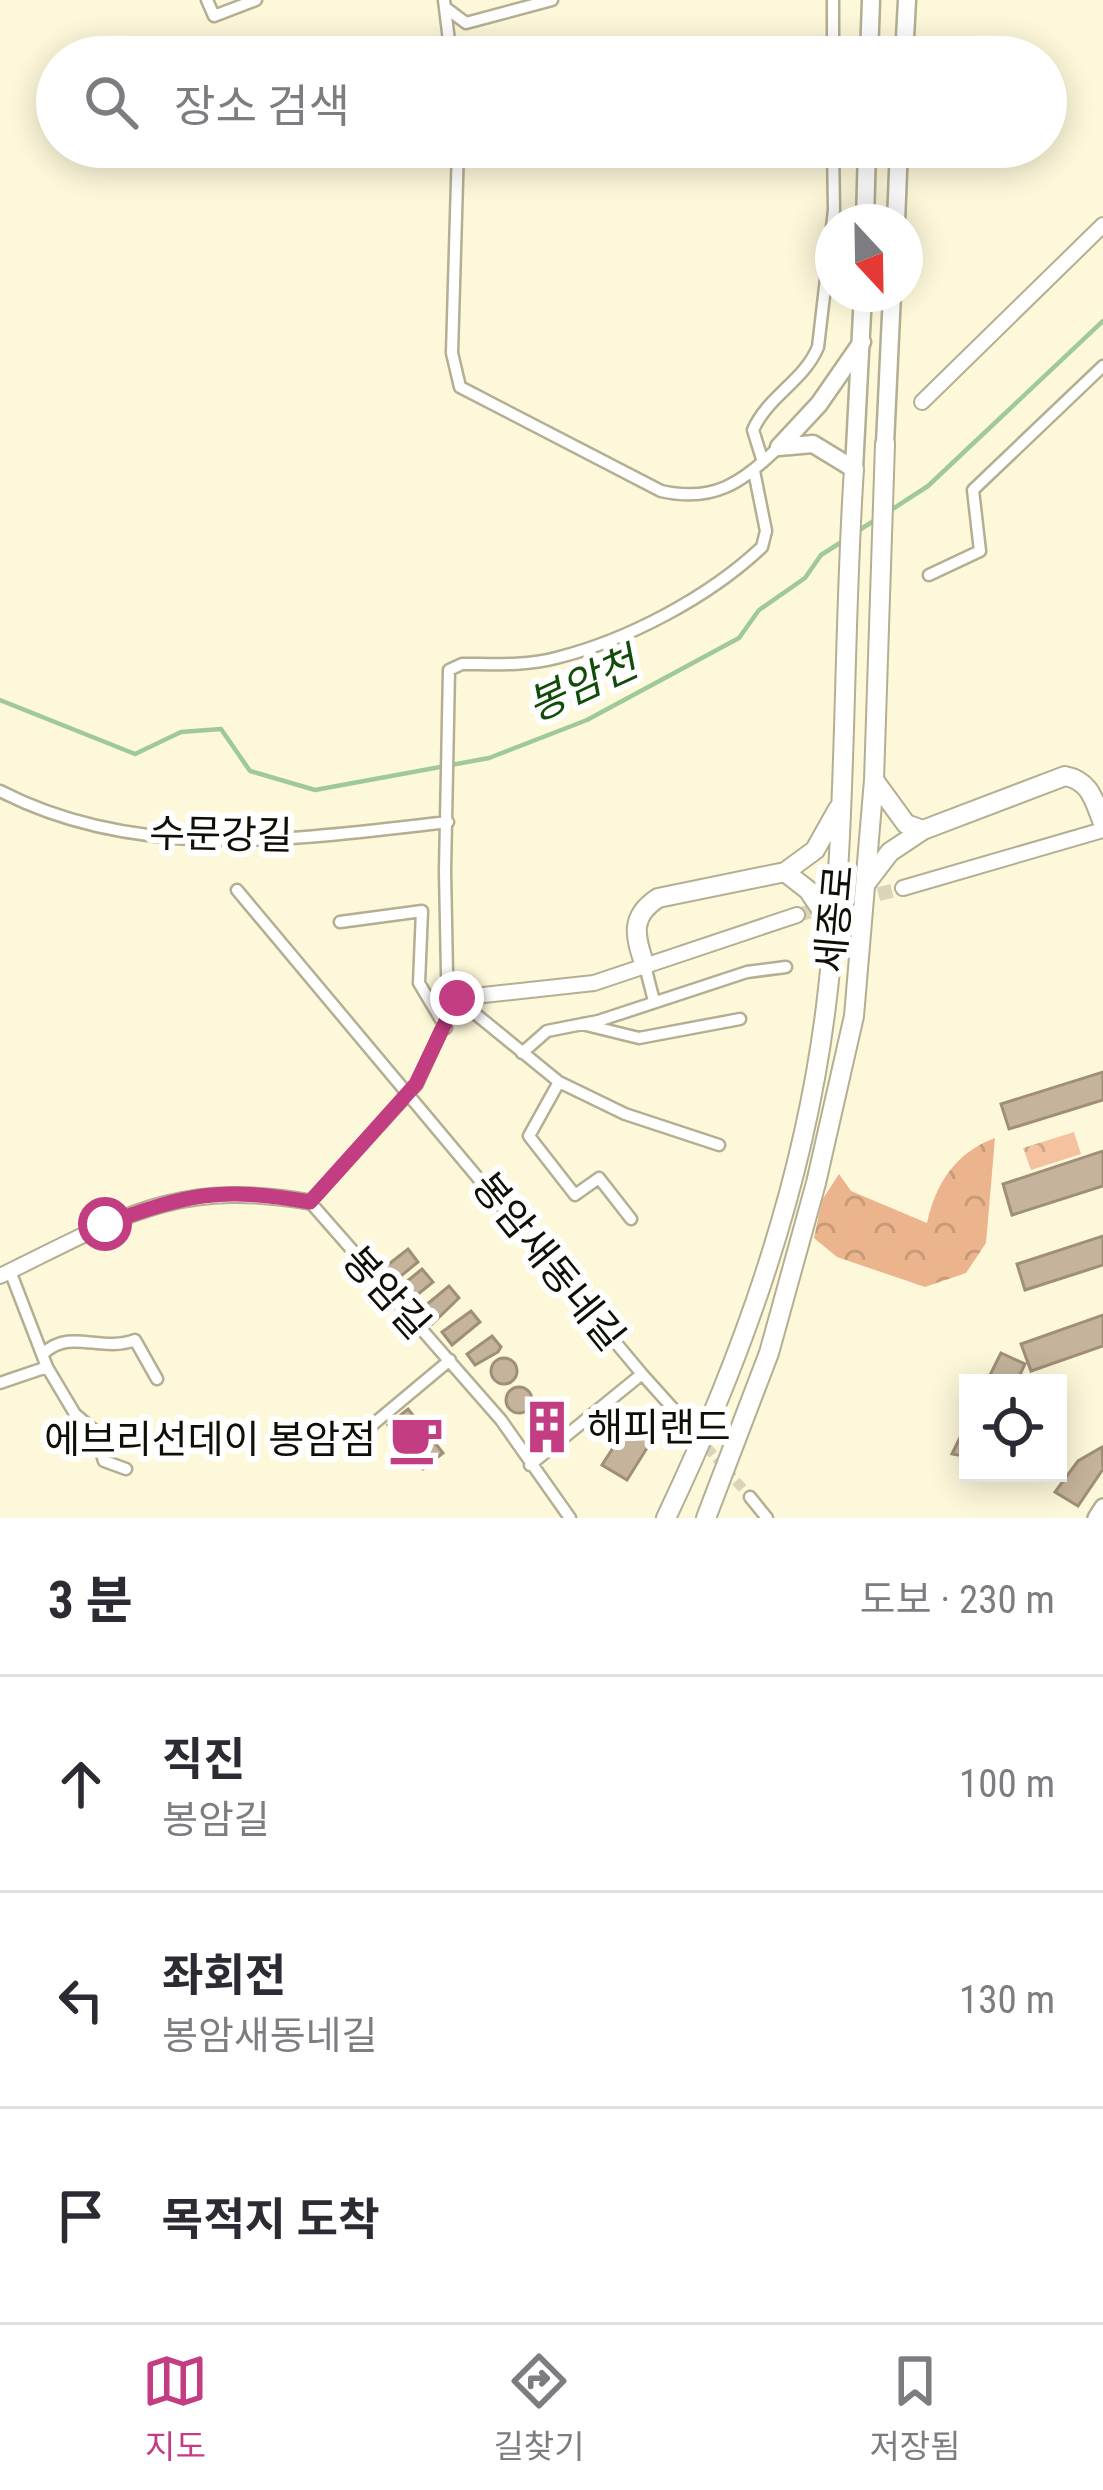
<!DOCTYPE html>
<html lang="ko">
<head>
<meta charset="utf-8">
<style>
  :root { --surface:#fff; --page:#f2f2f3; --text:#2b2b33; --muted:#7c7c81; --line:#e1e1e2; --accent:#c23d82 }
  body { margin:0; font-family:"Roboto Condensed","Noto Sans KR",sans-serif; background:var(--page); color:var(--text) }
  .controls { position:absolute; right:36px; bottom:36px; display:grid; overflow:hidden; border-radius:0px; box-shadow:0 6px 30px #0003 }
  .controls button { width:108px; height:108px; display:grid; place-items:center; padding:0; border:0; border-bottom:3px solid var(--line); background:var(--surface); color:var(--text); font:60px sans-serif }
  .compass { position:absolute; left:815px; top:204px; width:108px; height:108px; border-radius:50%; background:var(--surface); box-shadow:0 6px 30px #0003; rotate:158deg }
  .stop { position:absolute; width:36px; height:36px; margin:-27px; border:9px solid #c23d82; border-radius:50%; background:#fff }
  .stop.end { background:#c23d82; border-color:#fff; box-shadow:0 3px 12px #0008 }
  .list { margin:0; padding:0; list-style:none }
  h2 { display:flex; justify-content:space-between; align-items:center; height:156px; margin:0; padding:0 48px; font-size:51px }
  h2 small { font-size:39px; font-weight:400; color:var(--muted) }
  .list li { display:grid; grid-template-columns:78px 1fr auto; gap:36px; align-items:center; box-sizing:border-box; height:216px; padding:0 48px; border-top:3px solid var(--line) }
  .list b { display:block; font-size:45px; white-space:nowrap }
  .list p { margin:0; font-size:39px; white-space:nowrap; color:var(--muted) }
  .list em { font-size:39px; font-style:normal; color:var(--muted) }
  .icon { flex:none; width:66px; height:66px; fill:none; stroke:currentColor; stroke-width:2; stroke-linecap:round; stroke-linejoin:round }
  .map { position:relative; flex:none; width:1103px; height:1518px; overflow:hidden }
  .search { position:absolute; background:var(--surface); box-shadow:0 6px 30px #0003; left:36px; right:36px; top:36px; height:132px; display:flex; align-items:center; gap:30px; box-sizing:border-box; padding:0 42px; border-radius:66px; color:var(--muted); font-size:45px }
  .sheet { height:804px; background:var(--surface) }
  nav { display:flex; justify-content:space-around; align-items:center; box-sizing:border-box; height:168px; border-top:3px solid var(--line); background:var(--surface); font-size:33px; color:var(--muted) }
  nav a { display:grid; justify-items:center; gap:6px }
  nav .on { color:var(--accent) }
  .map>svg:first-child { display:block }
  .forest { fill:url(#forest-crowns) }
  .park { fill:url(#park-crowns) }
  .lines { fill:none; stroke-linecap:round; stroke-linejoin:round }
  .stream { stroke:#9fca98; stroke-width:4.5 }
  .building { fill:#c5b49b; stroke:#a08f77; stroke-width:3 }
  .minor-tunnel { stroke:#dad5ba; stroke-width:10; stroke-dasharray:10 5; stroke-linecap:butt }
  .tertiary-tunnel { stroke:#dad5ba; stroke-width:14; stroke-dasharray:14 7; stroke-linecap:butt }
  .minor-casing { stroke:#b4ae92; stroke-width:15 }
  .tertiary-casing { stroke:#b4ae92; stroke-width:18 }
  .secondary-casing { stroke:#b4ae92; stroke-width:20 }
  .primary-casing { stroke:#b4ae92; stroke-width:21 }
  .trunk-casing { stroke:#b4ae92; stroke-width:22 }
  .minor { stroke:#fff; stroke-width:10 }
  .tertiary { stroke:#fff; stroke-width:14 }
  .secondary { stroke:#fff; stroke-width:15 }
  .primary { stroke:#fff; stroke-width:16 }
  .trunk { stroke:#fff; stroke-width:18 }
  .route { stroke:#c23d82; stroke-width:15 }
  .labels { text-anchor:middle; stroke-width:12; stroke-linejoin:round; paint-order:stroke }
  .street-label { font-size:39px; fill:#100f05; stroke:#fff }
  .poi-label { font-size:39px; fill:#100f05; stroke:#fff; text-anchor:start }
  .water-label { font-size:42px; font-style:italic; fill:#124c0a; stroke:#fff }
</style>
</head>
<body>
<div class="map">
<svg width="1103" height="1518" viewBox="0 0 1103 1518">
  <defs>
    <pattern id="forest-crowns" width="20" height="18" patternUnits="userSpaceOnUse" patternTransform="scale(3)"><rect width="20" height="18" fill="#ebb48d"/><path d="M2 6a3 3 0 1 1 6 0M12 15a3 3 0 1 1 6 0" fill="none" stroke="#c89a78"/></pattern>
    <pattern id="park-crowns" width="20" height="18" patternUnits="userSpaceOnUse" patternTransform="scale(3)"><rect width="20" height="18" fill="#f5c29f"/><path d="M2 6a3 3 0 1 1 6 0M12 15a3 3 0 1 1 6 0" fill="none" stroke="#d1a687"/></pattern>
  </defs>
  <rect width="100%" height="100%" fill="#fef8da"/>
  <path class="forest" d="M995 1138 986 1243 966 1273 925 1287 837 1257 814 1238 822 1200 839 1174 851 1191 927 1223C936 1183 955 1153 995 1138Z"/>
  <path class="park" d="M1074 1132 1081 1154 1031 1170 1023 1148Z"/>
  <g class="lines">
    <path class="stream" d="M888 512 928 486 1103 321
      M858 531 878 518
      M0 700 135 754 181 732 221 729 250 771 315 790 489 758 587 720 739 638 759 610 805 578 821 555 843 541"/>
  </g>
  <path class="building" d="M1103 1072V1100L1009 1129 1001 1104Z
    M1103 1151V1186L1012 1215 1003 1184Z
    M1103 1236V1265L1025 1290 1017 1264Z
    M408 1249 418 1262 396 1280 385 1267Z
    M422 1269 433 1282 411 1300 400 1287Z
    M449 1286 459 1298 432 1324 420 1310Z
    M471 1311 480 1322 452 1345 442 1332Z
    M1103 1315V1346L1031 1371 1021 1344Z
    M492 1336 501 1347 498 1352 475 1365 467 1354Z
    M1001 1353 1025 1364 1016 1383H986Z
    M491 1371a13 13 0 1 1 26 0a13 13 0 1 1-26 0Z
    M506 1400a13 13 0 1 1 26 0a13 13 0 1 1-26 0Z
    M408 1409 443 1453 423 1469 388 1425Z
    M638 1409 662 1424 627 1480 602 1465Z
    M542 1410 547 1416 555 1410 565 1422 542 1441 532 1429 537 1424 532 1418Z
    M968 1421V1457L952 1454Z
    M1102 1447 1103 1469 1078 1506 1055 1492 1078 1461Z"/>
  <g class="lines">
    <path class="minor-tunnel" d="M677 1413 750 1497"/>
    <path class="tertiary-tunnel" d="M797 915 903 888"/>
    <defs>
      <path id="minor" d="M207 0 214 16 256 0
        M444 0 451 57
        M833 0V57
        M446 8 466 23 552 0
        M458 147 452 353 460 387 661 491C714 503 741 483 779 447
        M763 462 753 430C768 396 804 381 818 347L834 210 833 147
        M929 575 980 551 973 490 1103 366
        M0 791C139 863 299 839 448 822
        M237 890 642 1374 530 1465
        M340 922 422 911 419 983 446 1028
        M645 966 654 1001
        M456 998 447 974 445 871 449 670 462 664C493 664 526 666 556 658 628 640 709 597 762 547L766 531 754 471
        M582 1024 639 1038 740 1019
        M522 1053 547 1031 598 1021 747 972 786 967
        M559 1082 529 1136 575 1195 599 1178 631 1219
        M10 1271 47 1367 75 1414 95 1431 104 1461 126 1469
        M44 1353C71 1328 101 1353 135 1340L157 1379
        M642 1374 677 1413
        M0 1383 47 1367
        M365 1431 450 1360
        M750 1497 767 1518
        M570 1518 501 1420 310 1202 417 1084 456 998 559 1082 625 1114 719 1145"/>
      <path id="tertiary" d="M922 402 1103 225
        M903 888 1103 830
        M456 998 594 983 797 915
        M0 1276C118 1219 174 1178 310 1202"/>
      <path id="secondary" d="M1096 1518 1103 1507"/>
      <path id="primary" d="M869 57 871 0
        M904 57 907 0
        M865 222 867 147
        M896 222 899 147
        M885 444 892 294
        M854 469 813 444 779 447 819 404 862 342
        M854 469 863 294"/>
      <path id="trunk" d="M923 830 1065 776C1091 781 1094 801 1103 823
        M867 882 890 852 923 830 906 824 874 780
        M834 928 808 890 785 872 815 850 838 809
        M645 966C635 936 629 917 658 898L785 872
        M666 1518C743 1356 804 1185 826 1006 848 828 842 648 854 469
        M706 1518 769 1353 816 1183 854 1016 874 780 885 444"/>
    </defs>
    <use href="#minor" class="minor-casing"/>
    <use href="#tertiary" class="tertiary-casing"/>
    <use href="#secondary" class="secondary-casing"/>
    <use href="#primary" class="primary-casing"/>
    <use href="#trunk" class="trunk-casing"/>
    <use href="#minor" class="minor"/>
    <use href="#tertiary" class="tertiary"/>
    <use href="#secondary" class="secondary"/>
    <use href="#primary" class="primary"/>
    <use href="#trunk" class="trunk"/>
  </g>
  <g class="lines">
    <path class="route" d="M105 1224C190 1194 218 1186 310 1202L416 1084 457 998"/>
  </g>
  <defs>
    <symbol id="building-bare" viewBox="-9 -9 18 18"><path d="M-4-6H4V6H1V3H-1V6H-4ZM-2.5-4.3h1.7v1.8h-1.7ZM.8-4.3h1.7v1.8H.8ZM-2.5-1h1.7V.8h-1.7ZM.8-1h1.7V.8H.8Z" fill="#c23d82" stroke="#fff" stroke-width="2.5" paint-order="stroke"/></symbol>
    <symbol id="cafe-bare" viewBox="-9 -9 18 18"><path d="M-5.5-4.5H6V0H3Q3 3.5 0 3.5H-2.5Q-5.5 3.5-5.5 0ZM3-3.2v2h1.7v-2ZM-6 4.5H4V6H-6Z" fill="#c23d82" stroke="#fff" stroke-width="2.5" paint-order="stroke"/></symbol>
  </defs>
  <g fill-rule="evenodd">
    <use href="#building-bare" x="509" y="1389" width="76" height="76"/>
    <use href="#cafe-bare" x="378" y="1401" width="76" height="76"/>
  </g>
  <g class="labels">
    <g class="street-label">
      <text transform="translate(221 834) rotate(1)" y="14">수문강길</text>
      <text transform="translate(834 919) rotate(-85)" y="14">세종로</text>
      <text transform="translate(549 1261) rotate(51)" y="14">봉암새동네길</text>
      <text transform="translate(387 1292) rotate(48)" y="14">봉암길</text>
    </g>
    <g class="poi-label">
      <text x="587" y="1441">해피랜드</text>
      <text x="376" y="1453" text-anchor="end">에브리선데이 봉암점</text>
    </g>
    <g class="water-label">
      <text transform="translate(582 684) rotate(-25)" y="15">봉암천</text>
    </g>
  </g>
</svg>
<div class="controls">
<button><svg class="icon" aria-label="locate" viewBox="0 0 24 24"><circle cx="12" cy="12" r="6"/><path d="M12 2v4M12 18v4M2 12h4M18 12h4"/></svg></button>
</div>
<svg class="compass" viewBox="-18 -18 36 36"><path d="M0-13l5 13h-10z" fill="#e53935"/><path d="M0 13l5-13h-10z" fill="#7c7c81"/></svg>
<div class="stop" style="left:105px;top:1224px"></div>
<div class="stop end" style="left:457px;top:998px"></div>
<div class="search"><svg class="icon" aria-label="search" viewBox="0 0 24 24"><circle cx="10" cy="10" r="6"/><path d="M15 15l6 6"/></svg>장소 검색</div>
</div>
<section class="sheet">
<h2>3 분<small>도보 · 230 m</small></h2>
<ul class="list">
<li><svg class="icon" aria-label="ahead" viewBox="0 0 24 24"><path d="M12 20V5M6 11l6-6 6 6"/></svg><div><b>직진</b><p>봉암길</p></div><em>100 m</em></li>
<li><svg class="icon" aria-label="left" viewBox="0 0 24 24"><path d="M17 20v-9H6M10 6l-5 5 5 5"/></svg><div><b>좌회전</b><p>봉암새동네길</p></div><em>130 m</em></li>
<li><svg class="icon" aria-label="arrive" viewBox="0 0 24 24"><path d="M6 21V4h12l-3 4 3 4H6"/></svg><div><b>목적지 도착</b></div></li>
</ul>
</section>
<nav>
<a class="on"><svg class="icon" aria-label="map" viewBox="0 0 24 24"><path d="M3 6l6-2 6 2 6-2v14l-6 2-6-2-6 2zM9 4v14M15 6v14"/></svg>지도</a>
<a><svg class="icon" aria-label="directions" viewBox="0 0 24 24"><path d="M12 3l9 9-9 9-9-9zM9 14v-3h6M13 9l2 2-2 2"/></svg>길찾기</a>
<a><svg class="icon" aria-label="saved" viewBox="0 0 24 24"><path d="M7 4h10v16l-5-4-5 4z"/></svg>저장됨</a>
</nav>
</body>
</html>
